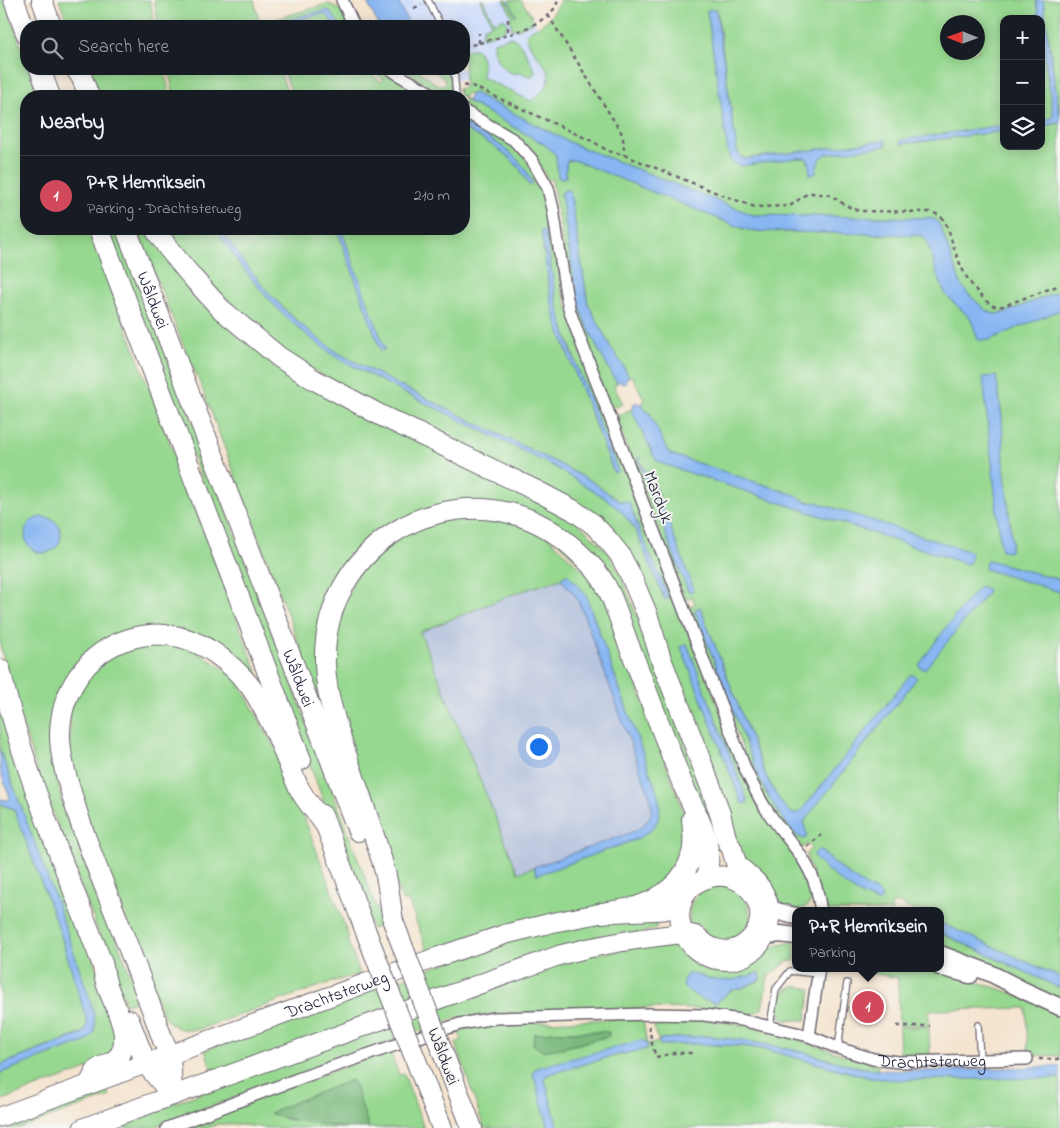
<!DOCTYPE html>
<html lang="en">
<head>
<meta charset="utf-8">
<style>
  :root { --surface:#171b24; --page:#20242c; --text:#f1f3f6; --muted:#9ea1a6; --line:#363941; --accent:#d1495b }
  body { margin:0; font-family:"Indie Flower",sans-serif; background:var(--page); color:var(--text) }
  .controls { position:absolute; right:15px; top:15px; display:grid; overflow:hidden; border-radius:10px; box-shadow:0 2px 12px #0003 }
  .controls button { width:45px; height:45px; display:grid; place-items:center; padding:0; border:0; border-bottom:1px solid var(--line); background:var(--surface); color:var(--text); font:25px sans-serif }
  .compass { position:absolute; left:940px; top:15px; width:45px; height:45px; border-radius:50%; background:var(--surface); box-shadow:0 2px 12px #0003; rotate:271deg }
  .you { position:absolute; left:538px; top:746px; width:18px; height:18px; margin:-12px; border:4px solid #fff; border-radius:50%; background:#1a73e8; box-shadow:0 0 0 8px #1a73e833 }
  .badge { display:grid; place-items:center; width:32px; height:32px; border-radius:50%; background:var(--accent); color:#fff; font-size:16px; font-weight:700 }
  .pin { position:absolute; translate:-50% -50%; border:2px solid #fff; box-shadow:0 1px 5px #0006 }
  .popup { position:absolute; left:792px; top:907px; width:152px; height:65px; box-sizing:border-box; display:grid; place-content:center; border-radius:10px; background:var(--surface); filter:drop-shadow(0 1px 4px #0005); font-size:16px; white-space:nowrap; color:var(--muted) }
  .popup b { font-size:19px; color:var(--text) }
  .popup::after { content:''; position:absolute; left:50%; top:100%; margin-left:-10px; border:10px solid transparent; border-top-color:var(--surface) }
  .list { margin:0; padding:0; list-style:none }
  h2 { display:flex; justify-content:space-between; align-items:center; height:65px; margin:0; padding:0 20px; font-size:21px }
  h2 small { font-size:16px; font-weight:400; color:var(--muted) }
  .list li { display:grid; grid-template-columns:32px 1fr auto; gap:15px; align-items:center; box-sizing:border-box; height:80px; padding:0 20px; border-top:1px solid var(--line) }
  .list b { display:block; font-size:19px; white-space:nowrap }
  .list p { margin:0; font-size:16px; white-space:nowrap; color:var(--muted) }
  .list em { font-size:16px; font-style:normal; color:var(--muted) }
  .icon { flex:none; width:28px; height:28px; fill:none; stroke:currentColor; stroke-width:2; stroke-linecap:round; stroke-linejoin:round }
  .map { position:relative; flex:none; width:1060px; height:1128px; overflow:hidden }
  .search { position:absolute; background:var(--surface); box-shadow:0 2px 12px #0003; left:20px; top:20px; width:450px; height:55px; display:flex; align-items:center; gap:12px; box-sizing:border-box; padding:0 18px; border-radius:20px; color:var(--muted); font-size:19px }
  .panel { position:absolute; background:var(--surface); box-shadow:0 2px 12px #0003; left:20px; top:90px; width:450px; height:145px; border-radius:20px }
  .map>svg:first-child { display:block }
  .built { fill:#cddbfa }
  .industrial { fill:#b9c5de }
  .green { fill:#96d88f; stroke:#5c7d65; fill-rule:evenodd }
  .forest { fill:#78b87a; stroke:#4d6d5a }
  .water { fill:#87b6f2; stroke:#546c96 }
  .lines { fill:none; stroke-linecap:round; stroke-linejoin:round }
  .service-casing { stroke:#6c666f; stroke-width:8 }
  .minor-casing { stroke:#6c666f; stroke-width:14 }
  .secondary-casing { stroke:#6c666f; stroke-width:19 }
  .primary-casing { stroke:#6c666f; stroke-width:21 }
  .trunk-casing { stroke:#6c666f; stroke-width:22 }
  .path { stroke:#6c666f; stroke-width:2.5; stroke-dasharray:4 4; stroke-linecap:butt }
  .service { stroke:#fff; stroke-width:5.5 }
  .minor { stroke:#fff; stroke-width:11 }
  .secondary { stroke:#fff; stroke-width:16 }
  .primary { stroke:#fff; stroke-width:19 }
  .trunk { stroke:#fff; stroke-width:20 }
  .trunk-bridge-casing { stroke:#6c666f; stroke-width:22; stroke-linecap:butt }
  .trunk-bridge { stroke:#fff; stroke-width:20 }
  .labels { text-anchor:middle; stroke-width:4; stroke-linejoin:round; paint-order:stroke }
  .street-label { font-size:18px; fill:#22223b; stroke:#f6f6f2 }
</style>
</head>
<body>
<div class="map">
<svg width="1060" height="1128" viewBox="0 0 1060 1128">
  <rect width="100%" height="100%" fill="#f6f6f2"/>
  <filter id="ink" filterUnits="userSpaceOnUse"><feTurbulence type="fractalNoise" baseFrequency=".02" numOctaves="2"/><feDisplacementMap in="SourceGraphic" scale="10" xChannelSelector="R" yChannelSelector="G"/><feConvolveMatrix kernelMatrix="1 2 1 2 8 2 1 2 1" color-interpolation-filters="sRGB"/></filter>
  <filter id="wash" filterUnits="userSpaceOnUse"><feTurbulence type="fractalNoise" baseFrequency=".0096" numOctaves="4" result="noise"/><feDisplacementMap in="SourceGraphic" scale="20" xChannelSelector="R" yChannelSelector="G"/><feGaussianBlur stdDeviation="1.12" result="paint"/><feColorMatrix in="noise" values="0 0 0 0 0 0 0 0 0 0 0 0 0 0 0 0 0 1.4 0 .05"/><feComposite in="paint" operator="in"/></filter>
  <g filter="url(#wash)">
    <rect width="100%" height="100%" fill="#f4e4cf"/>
    <path class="built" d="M397 0H521L580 96 549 116 465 79 446 81 433 69H464V26H410Z"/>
    <path class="industrial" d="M561 579 576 597 582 610 650 797 652 805 651 814 648 820 644 825 635 831 517 873 420 632 516 593Z"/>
    <path class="green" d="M0 0H5L26 61V69H29L39 96H26V229H89L245 641 269 702 204 641 107 643 51 741C52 762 57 781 62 801L140 999 126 1004 38 774 10 684 0 645V129L2 78 0 62Z
      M59 0H150L155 26H69Z
      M154 0H254L259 20 262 23 327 4C341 6 344 15 350 26H340L332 14 328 10 308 14 268 26H159Z
      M481 0H483L494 23 504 18 505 21 506 20 507 24 505 30 488 36 482 37V32L484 31 483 28 492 24Z
      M504 0H507L515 16 516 15 509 0H521L535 21 518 29H512L510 18 512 17Z
      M560 0H1036L1039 19H1004V125L901 141 902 144 1004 131V146H1041V126L1060 123V291L1004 313 994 314 987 311 967 293 961 284 940 226 936 220 929 218 753 215 573 144 474 93 470 95 467 93 464 98 467 100V101L544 144C547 146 551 149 554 152 558 158 557 170 558 177L560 178 566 177V166L567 161 574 160 739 227 752 231 917 235 924 237 928 244 937 274 946 295 971 319 989 340 1060 310V580L998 563 985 569 1060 592V977L941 923 940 911H915L896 902 892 905 891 908 893 911H825L806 855 811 848 808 844 801 848 761 797 689 607 695 604 693 597 685 599 616 419 618 416 631 409 656 460 663 464 967 564 969 563 814 503 800 499 798 496 670 454 642 403 645 401 632 376 629 377 622 364 611 348 588 304 570 191 568 190 563 191 561 194 575 289 579 305 584 319 598 349 617 383 614 386 623 404 616 407 609 406 574 311 552 180 547 179 543 170 467 109 464 105V96H460L458 89 465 87 464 51 472 49 478 50C483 60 484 66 482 77L531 101C571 70 533 65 526 34 529 30 534 29 539 26 549 20 557 10 560 0ZM717 9 737 151 741 157 745 159 886 141V145L827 154C817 159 818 164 815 174L806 158 730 160 707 11ZM948 22H978V52H948ZM984 377H996L1002 417 1004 465 1012 542 1008 551 1001 549ZM639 457 644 469 650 474 693 589 688 591 637 459ZM984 587 988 592 964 621 921 668 919 665ZM700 607 764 772C771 785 780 806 793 814L799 813 802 810 910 676 917 678 805 820 804 824 805 831 795 834 766 793 758 775 695 611V609ZM820 850 855 880 880 894 877 902 862 895 846 884 827 869Z
      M1043 0H1060V114L1059 112Z
      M320 14H327L335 26H279Z
      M1041 32 1053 115 1051 118 1041 120Z
      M510 37C521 39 529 60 535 70V73L532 76C528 76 525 74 521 73 518 73 516 74 513 73 505 72 499 64 496 57 493 51 492 48 494 42Z
      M85 69H164L170 96H96Z
      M168 69H279L289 96H174Z
      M283 69H365L381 82 383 79 371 69H384L429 96H293Z
      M405 69H416L439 86 441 84 443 86 446 81 433 69H449L451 85V92L447 95H439Z
      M464 115 494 131 521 152 545 190 563 294 743 772 808 876C811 886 817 896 808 905 792 920 774 895 764 884 758 877 752 870 745 863L610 537 316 375 251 328 161 229H216L238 262 265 295 287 318 336 357 397 389 555 467 605 498 621 511 635 529 665 599 629 502 619 501 591 481 557 463 395 383 338 353 316 337 290 315 268 292 242 260 221 229H337L381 350H384L341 229H464V129C483 139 505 151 519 168 523 173 526 180 530 185L533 184C518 153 493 139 464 124ZM545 230 556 299 562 322 614 473 567 352 557 323 551 300 541 231ZM686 645H687L747 802 742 804 681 647Z
      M107 229H117L205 454 383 925 372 929Z
      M137 229H150L232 324 572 517 609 553 621 576 639 621 717 829 720 849H712L622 607 534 517 417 514 335 592 327 718 202 388 180 337Z
      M458 516 504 520 547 536 601 588 688 824 687 854 662 890 428 953 408 900 403 902 378 839 341 731 330 647 355 576 398 536ZM567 574 585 593 658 795 660 806 650 831 637 839 537 875 534 867 518 873 420 632 516 593 561 579Z
      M181 642 235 676 285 766 349 938 347 939 360 974 331 982 203 1028C185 1032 174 1030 163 1015L70 771V708L91 670 125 646Z
      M0 707 117 1024 114 1049 95 1066 0 1101V1073L87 1041 91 1005 67 932 0 750Z
      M0 804 14 809 61 935 87 1021C87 1026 87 1030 82 1033L0 1065Z
      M712 886C763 881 758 948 721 940 710 938 705 933 700 924L690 925C687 906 693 893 712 886Z
      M656 915V928L213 1073 205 1050 516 938 571 925Z
      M940 933 1060 988V1000L941 949Z
      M794 942 795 943V961H788L768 976 762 1009 749 1016 704 1009 656 1008 599 1009 494 1014 456 1018 151 1128H105L539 970 587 956 663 943 687 951 758 955C770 947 780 944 794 942ZM694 974 710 979 726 982 761 975V980L740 989 731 990 716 1003Z
      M857 968H927L965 978 1009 992 1060 1014V1056L1029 1055 1028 1054 1026 1008 929 1010V1025H899L898 978 876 974Z
      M794 986 811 989 806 1020H785V1018L781 1017 782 1014 779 1013V1009H778L780 997H782V993H785V989L789 990V987L793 988Z
      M618 1019 643 1020 647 1044 659 1042 654 1030 656 1020H703L741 1024 800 1040 844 1055 879 1065 877 1070 852 1066 799 1051 742 1040 707 1036 660 1039V1045L695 1044 743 1046 767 1050 871 1078H1060V1128H558L545 1080 546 1075 609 1057 646 1049 533 1073 549 1128H484L456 1043 462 1040 458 1031 464 1029 495 1024ZM553 1032H608L609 1036 562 1048 542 1050 534 1034Z
      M899 1027H929L930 1057 900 1058Z
      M390 1052 399 1075 404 1074 424 1128H369L355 1086 351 1080 275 1110 270 1113 286 1119 347 1128H267L235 1124H218L208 1128H186L185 1127 318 1076Z
      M107 1086 110 1096 20 1128H0V1125Z"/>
    <path class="forest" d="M553 1032H609V1036L562 1048 542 1051 533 1044 534 1034Z
      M351 1080 355 1086 369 1128C362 1128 355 1128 349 1128 336 1127 278 1119 270 1113L275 1110Z"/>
    <path class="water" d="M366 0H397L410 26H379Z
      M1036 0H1043L1059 112 1060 114V123L1041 126V120L1051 118 1053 114 1041 32V19H1039Z
      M716 9 737 151 741 157 745 159 886 140V146L827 154C817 159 818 165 815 174L810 175 809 162 806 158H798L740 166C731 162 730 161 728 152L707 10Z
      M328 10 332 14 340 26H335L326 14C306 15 288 26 268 26L308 14Z
      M474 93 573 144 753 215 929 218 936 220 940 226 961 284 967 293 987 311 994 314 1004 313 1060 291V310L989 340H978L971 319 946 295 937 274 928 244 924 237 917 235 752 231 739 227 574 160 567 161 566 166V177L560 178 558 177 556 157 554 153 544 144 467 101 470 95Z
      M464 124C484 135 508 147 523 166 527 171 530 178 533 183L530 186C526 180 523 173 519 168 505 151 483 139 464 129Z
      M1004 125V131L901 144V140Z
      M565 190 570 191 588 304 611 348 622 364 629 377 625 379 627 381 622 384 621 381 617 383 598 349 584 319 579 305 575 289 561 194Z
      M216 229H221L242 260 268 292 290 315 316 337 338 353 395 383 557 463 591 481 619 501 629 502 638 527 669 598 665 600 635 529 621 511 605 498 555 467 397 389 336 357 314 341 287 318 265 295 238 262Z
      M337 229H341L385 349 381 351Z
      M545 230 556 299 562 322 571 351 618 471 614 473 567 352 557 323 551 300 541 231Z
      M996 376 1002 417 1004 465 1012 542 1010 551 1001 550 983 377Z
      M637 402 638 405 642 403 646 411 649 412 667 450 670 454 798 496C801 500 810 504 815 502L971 552C972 557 971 562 967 564L663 464 656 460 631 409 634 407 633 404Z
      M638 457H639L644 469 650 474 694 589 692 591H688L648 489Z
      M25 535a18 18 0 1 1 36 0a18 18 0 1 1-36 0Z
      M988 560 1060 580V592L985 569 986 561Z
      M567 574 585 593 658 795C663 820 657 827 637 839L537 875 534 867 635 831C650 822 654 814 650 797L582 610 576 597 561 579Z
      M980 586 987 589 988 592 925 669 921 668 919 665 947 626Z
      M700 607 764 772C771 785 780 806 793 814L799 813 802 810 910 675H914L917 678 805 820C802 828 808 830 807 837L804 839C790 837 764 789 758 775L695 611 697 608Z
      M687 644 748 802 742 804 681 647Z
      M0 750C26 821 54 891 77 962 82 978 95 1009 95 1025 95 1032 92 1036 87 1041L0 1073V1065L82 1034C87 1030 87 1026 87 1021L61 935 14 809 0 804V799L8 800 10 798 0 771Z
      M820 850C837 868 858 882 880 894L882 897 880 902C860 899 827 872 814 857V854L817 851Z
      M941 923 1060 977V988L941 933Z
      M758 973 761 975V979L740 989 731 990 716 1003 701 999 684 988 683 980 687 974C697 974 701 977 710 979 728 983 741 978 758 973Z
      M707 1036 742 1040 799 1051 852 1066 877 1070 932 1071 1060 1066V1078L896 1080 871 1078 767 1050 743 1046 695 1044 660 1045 659 1042 660 1039Z
      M642 1040 647 1044V1049L609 1057 546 1075 545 1080 558 1128H549L533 1073 535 1069 539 1067Z"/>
  </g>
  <g filter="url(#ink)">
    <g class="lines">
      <defs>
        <path id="service" d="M428 0 441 26
          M454 69 456 96
          M978 1025 980 1060
          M770 1026 776 989 790 971 819 974
          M838 1048 847 983"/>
        <g id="minor">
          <path d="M342 0 354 26"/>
          <path d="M390 69 402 77 436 96"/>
          <path d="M464 111 514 140 532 160 548 188 553 209 566 294 570 312 580 339 746 771C753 785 759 799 768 812 784 836 806 856 815 884 818 892 819 902 821 911"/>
          <path d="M809 1036 819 968"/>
          <path id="s1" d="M167 1128 303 1077 416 1038 460 1024 495 1018 649 1014 704 1015 741 1020 809 1036 838 1048 873 1059 899 1062 1027 1059"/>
        </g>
        <path id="secondary" d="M770 909 787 914 796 916
          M765 936 780 934 796 936
          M940 954 990 973 1025 991 1060 1007
          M940 967 970 975"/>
        <g id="primary">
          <path id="s2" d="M0 1117 432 959 506 934 555 922 602 913 664 910 680 906"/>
          <path d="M83 1128 560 955C601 944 636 939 678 934 683 934 692 933 696 936 699 937 702 941 705 943 711 948 721 951 730 950 737 949 744 945 749 940 773 915 753 879 722 876 713 876 704 879 697 883 666 904 680 951 714 959 765 971 792 905 746 873"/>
        </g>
        <g id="trunk">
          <path d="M14 0 26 33"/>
          <path d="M42 0 51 26"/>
          <path d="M40 69 50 96"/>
          <path d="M76 69 82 78 89 96"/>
          <path d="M99 229 301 760"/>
          <path id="s3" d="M126 229 358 831"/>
          <path d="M155 229 168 248 192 277 221 309 279 357 313 379 380 415 541 493 573 510 593 524 608 540 620 555 631 576 647 614 661 659 712 790 721 817 726 838 732 849 736 863 740 868 746 873"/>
          <path d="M0 669C22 769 65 867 102 963 104 969 104 976 106 982 112 1003 134 1035 119 1056 113 1064 102 1065 97 1070 94 1074 92 1080 89 1084"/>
          <path d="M322 815 366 932"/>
          <path d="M602 913C613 911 625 910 636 907 662 899 686 881 692 853 695 842 693 830 692 819"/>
          <path d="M393 921C390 904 389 885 384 868 373 829 358 790 345 751 335 720 324 689 325 655 327 551 434 480 531 520 554 530 573 546 590 564 611 585 618 616 628 643 642 678 655 713 669 749 674 761 678 773 683 785 699 821 713 837 707 878"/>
          <path d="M129 1020 146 1064 172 1095"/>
          <path d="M441 1048 472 1128"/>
          <path d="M415 1058 442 1128"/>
          <path d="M172 1095C171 1082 172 1068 169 1055 168 1050 165 1045 163 1040 158 1027 154 1014 149 1002 135 963 119 924 104 885 93 858 83 832 75 805 68 783 61 761 60 738 59 694 86 652 129 639 175 625 213 645 244 679 256 691 267 715 275 731 284 750 290 771 300 790 307 803 318 814 326 826"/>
        </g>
      </defs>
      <use href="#service" class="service-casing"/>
      <use href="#minor" class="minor-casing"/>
      <use href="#secondary" class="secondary-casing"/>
      <use href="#primary" class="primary-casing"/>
      <use href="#trunk" class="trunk-casing"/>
      <path class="path" d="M414 8 422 5
        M548 15 621 132 624 143V155
        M508 19V34
        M479 43V33
        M464 47C488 40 552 28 558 0
        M464 86 470 85 594 142 608 151 624 155 722 195 755 207 790 206 805 195 811 193 830 195 847 206 860 211 930 212C934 213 938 214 941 217 948 224 950 236 953 245 960 266 967 282 983 298 991 305 993 308 1003 306L1060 285
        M807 847 821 835
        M649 1026 652 1044 656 1057 674 1053H695
        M897 1026H930
        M1039 1059H1060"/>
      <use href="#service" class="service"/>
      <use href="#minor" class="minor"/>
      <use href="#secondary" class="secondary"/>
      <use href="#primary" class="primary"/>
      <use href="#trunk" class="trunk"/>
      <defs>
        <path id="trunk-bridge" d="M393 921 441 1048
          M366 932 415 1058"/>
      </defs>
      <use href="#trunk-bridge" class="trunk-bridge-casing"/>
      <use href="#trunk-bridge" class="trunk-bridge"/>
    </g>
  </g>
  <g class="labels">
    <g class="street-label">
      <text dy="6" stroke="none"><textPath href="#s3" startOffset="76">Wâldwei</textPath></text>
      <text transform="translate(659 497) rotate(69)" y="6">Mardyk</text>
      <text dy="6" stroke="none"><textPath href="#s3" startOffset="481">Wâldwei</textPath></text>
      <text dy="6" stroke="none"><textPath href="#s2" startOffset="358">Drachtsterweg</textPath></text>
      <text transform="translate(444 1056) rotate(69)" y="6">Wâldwei</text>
      <text dy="6" stroke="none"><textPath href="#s1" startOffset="790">Drachtsterweg</textPath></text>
    </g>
  </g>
</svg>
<div class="controls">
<button>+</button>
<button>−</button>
<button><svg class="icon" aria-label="layers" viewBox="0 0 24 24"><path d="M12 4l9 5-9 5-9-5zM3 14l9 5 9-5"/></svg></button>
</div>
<svg class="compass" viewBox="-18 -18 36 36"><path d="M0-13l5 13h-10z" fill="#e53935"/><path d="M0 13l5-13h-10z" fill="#9ea1a6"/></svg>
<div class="you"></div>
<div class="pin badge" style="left:868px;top:1007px">1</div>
<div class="popup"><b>P+R Hemriksein</b>Parking</div>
<div class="search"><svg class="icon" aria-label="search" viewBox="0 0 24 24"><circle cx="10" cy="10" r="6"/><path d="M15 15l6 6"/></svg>Search here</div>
<section class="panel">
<h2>Nearby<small></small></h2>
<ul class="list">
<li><span class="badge">1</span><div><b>P+R Hemriksein</b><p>Parking · Drachtsterweg</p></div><em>210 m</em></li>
</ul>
</section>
</div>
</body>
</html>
